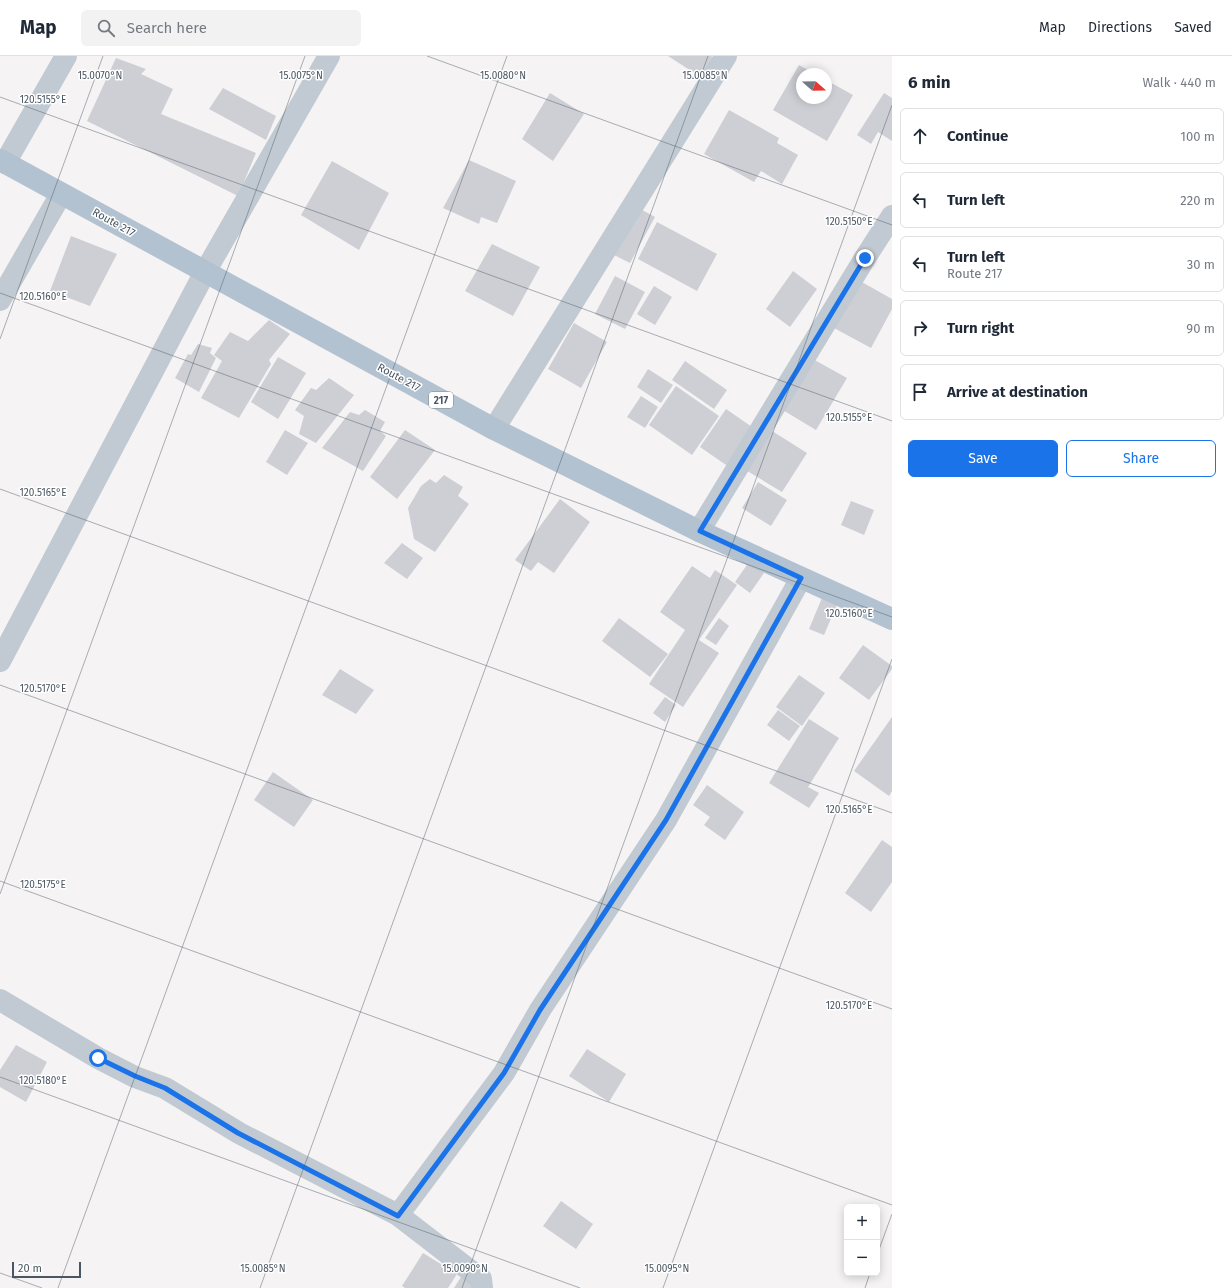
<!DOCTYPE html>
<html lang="en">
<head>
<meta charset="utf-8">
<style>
  :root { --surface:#fff; --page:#f2f2f3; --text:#1f2937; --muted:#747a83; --line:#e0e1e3; --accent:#1a73e8 }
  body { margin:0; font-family:"Fira Sans",sans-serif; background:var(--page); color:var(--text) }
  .controls { position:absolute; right:12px; bottom:12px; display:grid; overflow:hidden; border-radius:6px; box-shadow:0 2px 10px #0003 }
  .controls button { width:36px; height:36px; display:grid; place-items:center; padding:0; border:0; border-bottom:1px solid var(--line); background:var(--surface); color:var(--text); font:20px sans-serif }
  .compass { position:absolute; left:796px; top:12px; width:36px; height:36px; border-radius:50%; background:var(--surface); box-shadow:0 2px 10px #0003; rotate:110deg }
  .scale { position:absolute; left:12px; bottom:10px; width:69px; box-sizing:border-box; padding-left:4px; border:2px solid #4a5661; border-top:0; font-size:11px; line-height:14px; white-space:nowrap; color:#4a5661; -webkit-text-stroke:3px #fff; paint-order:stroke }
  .stop { position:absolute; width:12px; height:12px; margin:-9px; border:3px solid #1a73e8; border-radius:50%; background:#fff }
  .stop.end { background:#1a73e8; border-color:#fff; box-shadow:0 1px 4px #0008 }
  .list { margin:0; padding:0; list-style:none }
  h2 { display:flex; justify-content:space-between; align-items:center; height:52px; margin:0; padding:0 16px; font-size:17px }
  h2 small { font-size:13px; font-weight:400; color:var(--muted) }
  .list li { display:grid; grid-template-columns:26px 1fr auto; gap:12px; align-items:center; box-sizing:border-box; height:56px; margin:0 8px 8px; padding:0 8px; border:1px solid var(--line); border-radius:6px }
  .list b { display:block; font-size:15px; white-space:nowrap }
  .list p { margin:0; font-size:13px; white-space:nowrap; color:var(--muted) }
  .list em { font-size:13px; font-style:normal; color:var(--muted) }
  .actions { display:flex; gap:8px; padding:12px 16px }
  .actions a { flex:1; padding:9px 0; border:1px solid var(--accent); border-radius:6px; text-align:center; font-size:14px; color:var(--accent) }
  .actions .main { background:var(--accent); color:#fff }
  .icon { flex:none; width:22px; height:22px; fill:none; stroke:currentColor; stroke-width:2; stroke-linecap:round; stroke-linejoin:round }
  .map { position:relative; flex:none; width:892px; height:1232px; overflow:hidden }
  header { display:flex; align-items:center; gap:24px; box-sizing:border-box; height:56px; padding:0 20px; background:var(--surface); border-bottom:1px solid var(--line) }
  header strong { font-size:19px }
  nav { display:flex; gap:22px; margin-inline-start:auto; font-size:14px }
  .search { width:280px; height:36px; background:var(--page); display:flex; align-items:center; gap:10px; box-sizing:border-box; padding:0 14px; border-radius:6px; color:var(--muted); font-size:15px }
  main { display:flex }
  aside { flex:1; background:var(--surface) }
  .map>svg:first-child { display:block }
  .building { fill:#cdcfd5 }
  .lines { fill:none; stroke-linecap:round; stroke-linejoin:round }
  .minor { stroke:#c1cad2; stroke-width:22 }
  .major { stroke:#b3c2d1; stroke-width:22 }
  .route { stroke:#1a73e8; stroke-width:5 }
  .ticks { fill:none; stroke:#4a5661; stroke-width:1; stroke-opacity:0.45 }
  .labels { text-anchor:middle; stroke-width:3; stroke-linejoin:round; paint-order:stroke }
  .shield { fill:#fff; stroke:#808990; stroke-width:1 }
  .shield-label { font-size:10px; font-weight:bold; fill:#4a5661 }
  .street-label { font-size:11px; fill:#4a5661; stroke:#fff }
  .ticks-label { font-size:10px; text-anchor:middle; fill:#4a5661; stroke:#fff; stroke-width:3; stroke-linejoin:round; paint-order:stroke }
</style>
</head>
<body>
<header>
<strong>Map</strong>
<div class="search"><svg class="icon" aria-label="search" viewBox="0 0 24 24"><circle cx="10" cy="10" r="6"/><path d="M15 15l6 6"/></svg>Search here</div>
<nav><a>Map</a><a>Directions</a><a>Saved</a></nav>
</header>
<main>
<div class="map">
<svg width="892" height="1232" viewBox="0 0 892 1232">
  <rect width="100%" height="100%" fill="#f5f3f3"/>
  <path class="building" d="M668 0H711L715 2 702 22Z
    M116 2 146 13 141 18 173 33 161 58 256 97 238 140 87 65Z
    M799 9 815 18H802V42H826V24L853 39 827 85 773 54Z
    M223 32 276 60 266 84 209 53Z
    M550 37 584 58 553 105 522 83Z
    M884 37 892 42V85L878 76 871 88 857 79Z
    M729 54 779 82 777 87 798 99 782 128 761 115 754 126 704 98Z
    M469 104 516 125 497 167 481 161 479 168 443 152Z
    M332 105 389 137 359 194 301 159Z
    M635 150 655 161 630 207 610 197Z
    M657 166 717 198 697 235 638 203Z
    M71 180 117 198 90 250 50 235Z
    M492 188 540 211 513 260 465 235Z
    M793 215 817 233 790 271 766 253Z
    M615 220 645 236 625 273 595 258Z
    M860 225 892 243V253L871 292 834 272Z
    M654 230 672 241 655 269 637 258Z
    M269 264 290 278 269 304 271 308 239 362 201 342 222 305 214 299 230 276 248 285Z
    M574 267 607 286 581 332 548 313Z
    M198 288 212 292 210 297 216 302 199 336 175 322 188 298 191 299Z
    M278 301 306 317 278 363 251 346Z
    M811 302 847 322 816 374 781 353Z
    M685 305 727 334 714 353 672 324Z
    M648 313 673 329 661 347 637 331Z
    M329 322 354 339 316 387 299 378 304 360 295 354 311 332 316 334Z
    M676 330 719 360 692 399 649 369Z
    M641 340 658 351 645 372 627 361Z
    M726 353 755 373 729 411 700 391Z
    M365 354 385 366 380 375 386 380 363 415 322 392 350 356 359 359Z
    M769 373 807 397 782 436 744 413Z
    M285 374 308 387 287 419 266 406Z
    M405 374 435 394 397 443 370 421Z
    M444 419 463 431 458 440 469 448 435 496 414 483 408 452 421 430 430 423 436 427Z
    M758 426 787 444 771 470 742 452Z
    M560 443 590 466 554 517 538 506 531 515 515 504Z
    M851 445 874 454 864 479 841 469Z
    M402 487 423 502 407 523 384 507Z
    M749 506 764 517 750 537 735 526Z
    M692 510 710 522 715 514 737 529 699 584 719 597 683 651 649 628 685 574 660 556Z
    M824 537 839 544 824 579 809 573Z
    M619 562 668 598 650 621 602 585Z
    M719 562 729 570 716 589 705 582Z
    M863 589 892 610V613L869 644 839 622Z
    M340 613 374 634 356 658 322 639Z
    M799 619 825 637 802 670 776 651Z
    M665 641 676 649 665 666 653 657Z
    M778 654 800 670 789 685 767 669Z
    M892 661V735L889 740 854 715Z
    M809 663 839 682 808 731 819 737 809 752 769 727Z
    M273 716 313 744 294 771 254 744Z
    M707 729 744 756 725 784 704 769 710 761 693 749Z
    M882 784 892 791V826L871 856 845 837Z
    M16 989 47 1006 26 1046 0 1031V1014Z
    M587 993 626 1018 609 1046 569 1020Z
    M561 1145 593 1168 576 1193 543 1170Z
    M423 1197 457 1218 448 1232H405L402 1230Z
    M461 1221 478 1232H454Z"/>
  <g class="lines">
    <path class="minor" d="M5 107 66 0
      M0 244 61 138
      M494 373 726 0
      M699 475 865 202 892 160
      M0 605 205 216 329 0
      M0 944 98 1002 135 1021 165 1032 239 1077 398 1159
      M482 1232 481 1223 398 1159 504 1017 540 954 666 764 801 522"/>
    <path class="major" d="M0 104 494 373 699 475 892 563"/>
  </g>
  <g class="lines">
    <path class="route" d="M98 1002 135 1020 165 1032 238 1077 398 1160 504 1017 540 954 666 764 801 522 700 475 865 202"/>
  </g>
  <path class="ticks" d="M427 0 892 169M0 41 892 365M0 237 892 561M0 283 103 0M0 433 892 757M0 629 892 953M0 825 892 1149M0 838 305 0M0 1021 580 1232M877 1199 892 1158M0 1217 42 1232M58 1232 507 0M260 1232 708 0M462 1232 892 49M663 1232 892 603M865 1232 870 1217"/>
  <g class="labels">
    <rect class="shield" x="429" y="336" width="24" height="16" rx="3"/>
    <g class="shield-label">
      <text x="441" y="348">217</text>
    </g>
    <g class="street-label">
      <text transform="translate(114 166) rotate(29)" y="4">Route 217</text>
      <text transform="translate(399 321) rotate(28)" y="4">Route 217</text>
    </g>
  </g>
  <g class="ticks-label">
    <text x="705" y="23">15.0085°N</text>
    <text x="100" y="23">15.0070°N</text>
    <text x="301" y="23">15.0075°N</text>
    <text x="503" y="23">15.0080°N</text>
    <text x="43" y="47">120.5155°E</text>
    <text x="849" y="169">120.5150°E</text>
    <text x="43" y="244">120.5160°E</text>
    <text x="849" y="365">120.5155°E</text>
    <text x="43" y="440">120.5165°E</text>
    <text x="849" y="561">120.5160°E</text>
    <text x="43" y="636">120.5170°E</text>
    <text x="849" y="757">120.5165°E</text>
    <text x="43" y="832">120.5175°E</text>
    <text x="849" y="953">120.5170°E</text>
    <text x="43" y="1028">120.5180°E</text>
    <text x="263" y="1216">15.0085°N</text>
    <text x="465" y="1216">15.0090°N</text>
    <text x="667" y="1216">15.0095°N</text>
  </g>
</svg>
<div class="controls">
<button>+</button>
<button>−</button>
</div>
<svg class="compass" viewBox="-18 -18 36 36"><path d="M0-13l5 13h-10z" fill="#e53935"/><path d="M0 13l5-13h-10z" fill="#747a83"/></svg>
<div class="scale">20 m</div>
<div class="stop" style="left:98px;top:1002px"></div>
<div class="stop end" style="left:865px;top:202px"></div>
</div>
<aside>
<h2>6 min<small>Walk · 440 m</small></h2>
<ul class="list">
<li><svg class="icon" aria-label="ahead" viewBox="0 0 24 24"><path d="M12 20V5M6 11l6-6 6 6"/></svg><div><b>Continue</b></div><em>100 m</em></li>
<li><svg class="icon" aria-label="left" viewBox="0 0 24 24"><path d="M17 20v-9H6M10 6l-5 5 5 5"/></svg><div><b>Turn left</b></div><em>220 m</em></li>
<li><svg class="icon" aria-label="left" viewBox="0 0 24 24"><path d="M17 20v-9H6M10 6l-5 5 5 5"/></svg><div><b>Turn left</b><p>Route 217</p></div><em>30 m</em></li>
<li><svg class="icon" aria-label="right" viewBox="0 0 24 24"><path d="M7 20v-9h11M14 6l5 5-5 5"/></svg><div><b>Turn right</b></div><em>90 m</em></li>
<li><svg class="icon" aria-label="arrive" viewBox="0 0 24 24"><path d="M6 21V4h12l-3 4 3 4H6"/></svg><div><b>Arrive at destination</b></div></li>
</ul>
<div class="actions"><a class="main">Save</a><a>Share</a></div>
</aside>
</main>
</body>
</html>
